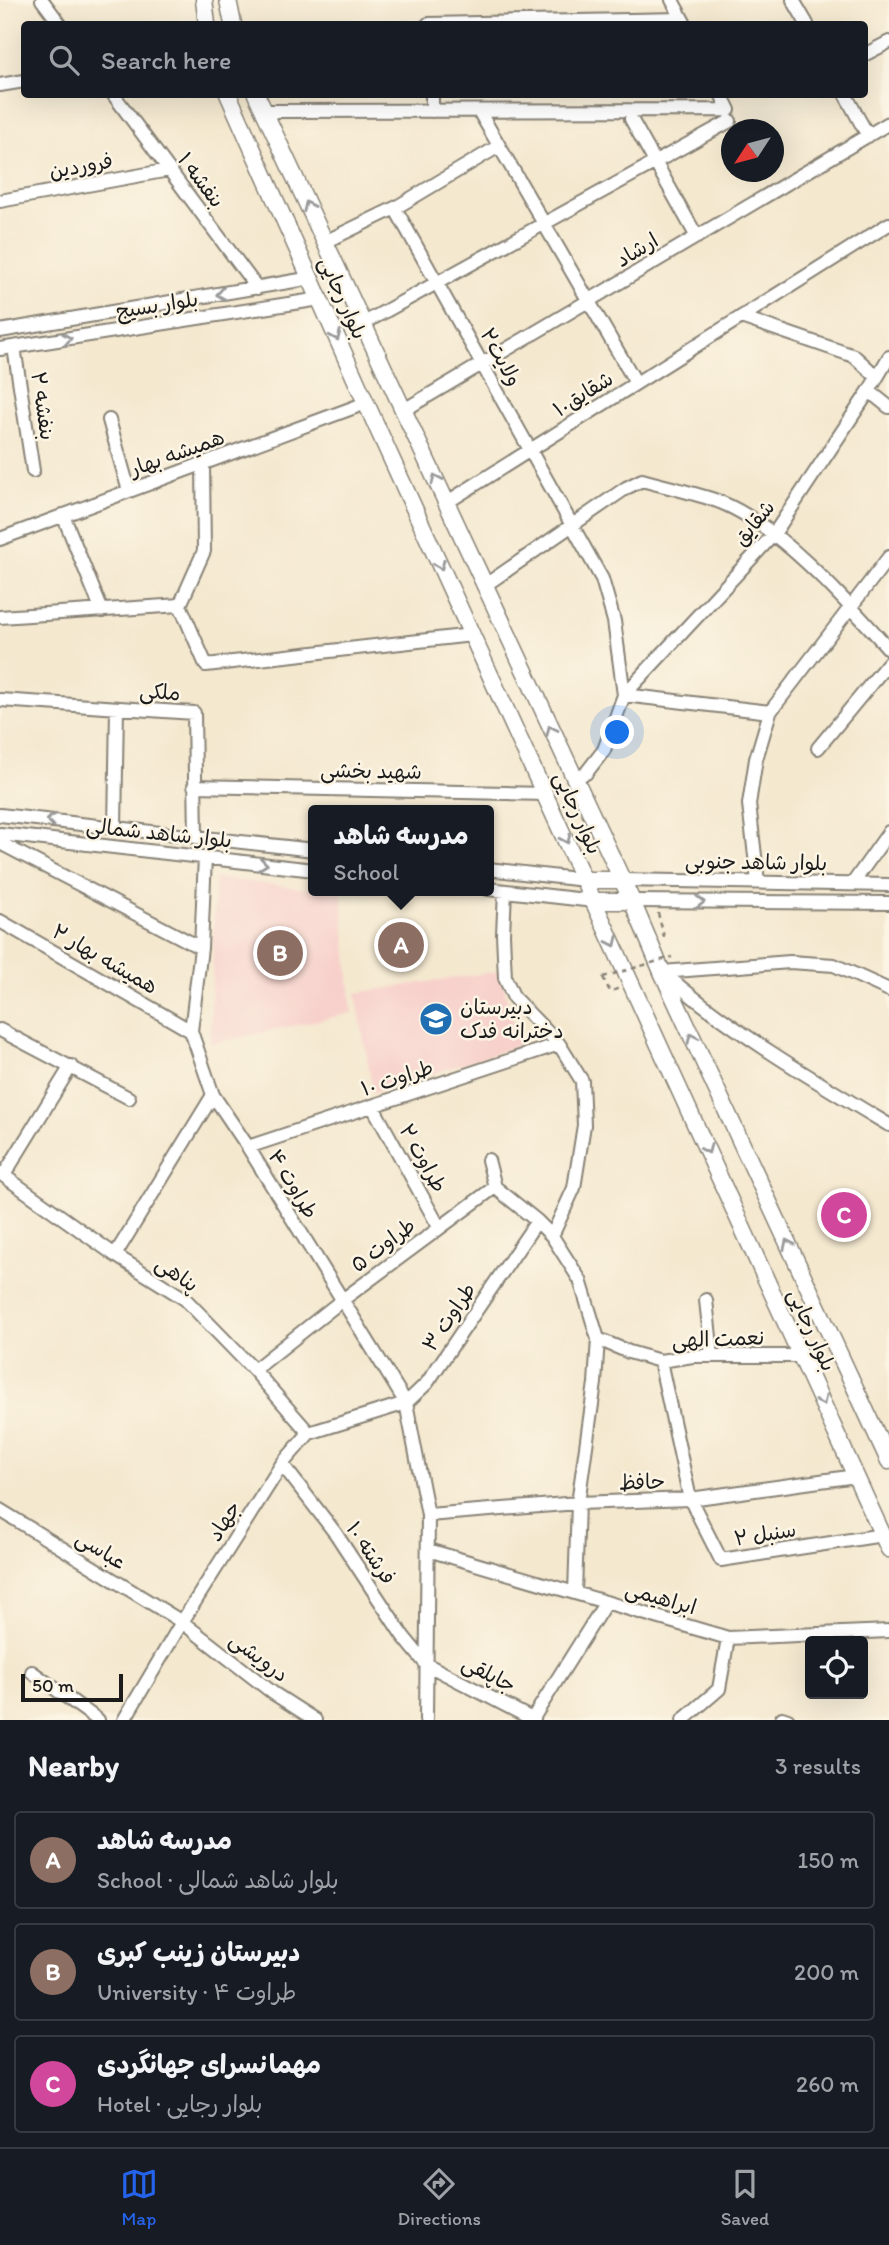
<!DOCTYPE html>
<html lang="en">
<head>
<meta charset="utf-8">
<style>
  :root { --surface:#171b24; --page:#242831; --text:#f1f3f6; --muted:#9ea1a6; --line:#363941; --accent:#2563eb }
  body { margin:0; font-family:Itim,"Playpen Sans Arabic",sans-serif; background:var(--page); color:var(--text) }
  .controls { position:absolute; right:21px; bottom:21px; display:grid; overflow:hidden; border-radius:7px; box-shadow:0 7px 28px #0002 }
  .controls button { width:63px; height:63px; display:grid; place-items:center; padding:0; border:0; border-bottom:2px solid var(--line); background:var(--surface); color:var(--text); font:35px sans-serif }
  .compass { position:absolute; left:721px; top:119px; width:63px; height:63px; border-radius:50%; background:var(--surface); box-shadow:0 7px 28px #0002; rotate:234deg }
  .scale { position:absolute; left:21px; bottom:18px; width:102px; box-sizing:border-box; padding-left:7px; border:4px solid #1c1c1c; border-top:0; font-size:19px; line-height:24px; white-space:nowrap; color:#1c1c1c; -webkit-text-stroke:5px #fcf5e5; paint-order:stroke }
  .you { position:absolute; left:618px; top:733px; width:24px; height:24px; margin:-18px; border:5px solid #fff; border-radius:50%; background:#1a73e8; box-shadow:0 0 0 10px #1a73e833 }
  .badge { display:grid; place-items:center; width:46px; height:46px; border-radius:50%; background:var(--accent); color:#fff; font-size:23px; font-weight:700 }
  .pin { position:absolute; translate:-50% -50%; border:4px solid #fff; box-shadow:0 2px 7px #0006 }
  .popup { position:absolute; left:308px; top:805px; width:186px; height:91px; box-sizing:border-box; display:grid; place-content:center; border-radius:7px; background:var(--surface); filter:drop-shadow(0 2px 5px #0005); font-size:23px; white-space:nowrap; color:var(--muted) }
  .popup b { font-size:26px; color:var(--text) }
  .popup::after { content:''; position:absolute; left:50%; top:100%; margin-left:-14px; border:14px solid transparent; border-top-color:var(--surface) }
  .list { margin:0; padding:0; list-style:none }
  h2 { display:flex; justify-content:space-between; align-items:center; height:91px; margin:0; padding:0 28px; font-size:30px }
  h2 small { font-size:23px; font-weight:400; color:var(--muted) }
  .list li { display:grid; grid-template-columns:46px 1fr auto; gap:21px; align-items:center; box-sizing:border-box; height:98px; margin:0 14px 14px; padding:0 14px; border:2px solid var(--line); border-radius:7px }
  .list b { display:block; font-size:26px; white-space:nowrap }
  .list p { margin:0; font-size:23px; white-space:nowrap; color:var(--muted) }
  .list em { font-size:23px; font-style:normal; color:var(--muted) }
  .icon { flex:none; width:38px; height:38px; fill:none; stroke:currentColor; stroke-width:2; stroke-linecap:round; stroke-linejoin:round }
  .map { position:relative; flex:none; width:889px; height:1720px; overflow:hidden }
  .search { position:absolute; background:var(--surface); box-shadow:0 7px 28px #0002; left:21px; right:21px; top:21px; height:77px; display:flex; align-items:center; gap:18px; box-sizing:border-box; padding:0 24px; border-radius:7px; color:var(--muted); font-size:26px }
  .sheet { height:427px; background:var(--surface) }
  nav { display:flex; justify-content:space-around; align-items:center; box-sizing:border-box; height:98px; border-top:2px solid var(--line); background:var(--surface); font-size:19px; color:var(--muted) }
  nav a { display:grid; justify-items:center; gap:4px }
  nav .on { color:var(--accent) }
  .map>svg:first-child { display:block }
  .built { fill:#f7d0cb }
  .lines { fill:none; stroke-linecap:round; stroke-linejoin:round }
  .minor-casing { stroke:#888276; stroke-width:16 }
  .major-casing { stroke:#888276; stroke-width:19 }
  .path { stroke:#888276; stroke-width:2.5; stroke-dasharray:5 5; stroke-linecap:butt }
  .minor { stroke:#fff; stroke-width:12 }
  .major { stroke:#fff; stroke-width:16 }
  .path-bridge { stroke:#888276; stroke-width:2.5; stroke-dasharray:5 5; stroke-linecap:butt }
  .oneway { stroke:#999 }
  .labels { text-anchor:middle; stroke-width:5; stroke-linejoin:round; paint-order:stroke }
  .street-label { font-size:21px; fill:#1c1c1c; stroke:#fcf5e5 }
  .poi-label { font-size:21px; fill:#1c1c1c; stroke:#fcf5e5; text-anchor:start }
</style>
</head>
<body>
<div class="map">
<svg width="889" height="1720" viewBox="0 0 889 1720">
  <rect width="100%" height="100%" fill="#fcf5e5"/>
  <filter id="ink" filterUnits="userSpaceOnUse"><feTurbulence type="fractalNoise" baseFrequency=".0143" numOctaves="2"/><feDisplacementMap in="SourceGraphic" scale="14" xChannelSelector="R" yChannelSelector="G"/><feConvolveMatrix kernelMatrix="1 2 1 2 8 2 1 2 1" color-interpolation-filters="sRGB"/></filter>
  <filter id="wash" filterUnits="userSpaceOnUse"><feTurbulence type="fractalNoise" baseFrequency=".00686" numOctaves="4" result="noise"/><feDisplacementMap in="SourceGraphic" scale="28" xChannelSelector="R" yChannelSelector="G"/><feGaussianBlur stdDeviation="1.57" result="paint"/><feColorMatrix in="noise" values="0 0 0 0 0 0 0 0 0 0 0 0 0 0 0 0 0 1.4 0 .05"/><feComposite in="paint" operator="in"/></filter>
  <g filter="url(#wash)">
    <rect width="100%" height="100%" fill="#f4e8cf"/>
    <path class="built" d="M215 878 342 893 352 1013 210 1044Z
      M499 971 520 1045 373 1093 356 993Z"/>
  </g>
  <g filter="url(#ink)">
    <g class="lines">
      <defs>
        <path id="minor" d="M42 0 60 24
          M672 0 685 24
          M793 0 807 24
          M428 24 682 19
          M864 55 889 42
          M0 85 24 81
          M113 94 257 288
          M432 94V111
          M845 94 868 136
          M265 111 729 110 721 94
          M479 111 636 383
          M631 119 697 237
          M0 201 169 170
          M395 208 602 579 614 621 624 695 604 750 586 773 573 778
          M325 242 395 208 499 146
          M741 317 854 356 876 376
          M364 323 730 121
          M0 331 312 278
          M14 347 33 471
          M0 349 320 299
          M869 391 889 407
          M404 410 889 123
          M109 420 129 491
          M446 503 889 224
          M63 515 102 611
          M0 539 366 403
          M484 586 626 488 642 480C667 487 695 493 720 502 780 526 846 601 889 649
          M180 605 206 665 472 635
          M0 617 180 605 204 551 203 464
          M624 695 774 534 869 391 889 357
          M624 695 770 712
          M0 700 194 713 196 837
          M818 748 889 662
          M194 786 546 794
          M0 815 314 850
          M115 828 117 708
          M0 834 314 870
          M0 843 201 948
          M205 857 201 948 191 1031 213 1095 248 1147 406 1403 428 1515 426 1720
          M488 869 585 880
          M622 880 889 885
          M758 882 749 804 756 759 770 712 889 557
          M853 883 889 832
          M488 889 594 901
          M505 891 503 934 505 978 514 998 559 1044 582 1081 584 1125 574 1188 552 1236
          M632 901 889 903
          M0 921 191 1031
          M662 972 790 962 834 965 889 990
          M666 975C734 1033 812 1079 889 1125
          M0 1030 129 1098
          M373 1107 439 1227
          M248 1147 559 1044
          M488 1160 495 1187
          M0 1173 115 1255 185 1299 254 1370 309 1433
          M4 1175 71 1066
          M115 1255 213 1095
          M706 1300 712 1356
          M598 1339 629 1352 660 1361 693 1356H801
          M660 1361 690 1499 721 1560 883 1535
          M254 1370 341 1301 495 1187 537 1221
          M282 1464 336 1534 403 1636 426 1664 534 1720
          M0 1510 182 1622 273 1693 315 1720
          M428 1515 578 1503 690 1499 856 1476
          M428 1550 728 1638 889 1631
          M32 1672 98 1720
          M533 1718 606 1602
          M782 1718 788 1720
          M124 1720 182 1622 282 1464 309 1433 406 1403 427 1383 537 1221 552 1236 580 1280 598 1339 595 1383 578 1503 575 1593
          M683 1720 719 1689 728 1638"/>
        <path id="major" d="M204 0 207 24
          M228 0 233 24
          M228 94 366 403 889 1549
          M256 94 632 901 662 972 889 1461
          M585 880H622
          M594 901H632"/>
      </defs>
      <use href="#minor" class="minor-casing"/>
      <use href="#major" class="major-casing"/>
      <path class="path" d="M658 913 664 937
        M603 977 610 992 619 988"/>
      <use href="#minor" class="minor"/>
      <use href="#major" class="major"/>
      <path class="path-bridge" d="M603 977 672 957"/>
    </g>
    <defs><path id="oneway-chevron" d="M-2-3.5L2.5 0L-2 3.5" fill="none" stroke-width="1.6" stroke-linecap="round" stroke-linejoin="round" transform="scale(1.75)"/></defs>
    <g class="oneway">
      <use href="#oneway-chevron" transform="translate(308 206) rotate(-115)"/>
      <use href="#oneway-chevron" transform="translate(221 294) rotate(171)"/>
      <use href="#oneway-chevron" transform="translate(336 336) rotate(66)"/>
      <use href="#oneway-chevron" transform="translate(67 339) rotate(-9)"/>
      <use href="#oneway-chevron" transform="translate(436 479) rotate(-115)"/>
      <use href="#oneway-chevron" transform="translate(440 565) rotate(66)"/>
      <use href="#oneway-chevron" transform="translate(551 730) rotate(-115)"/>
      <use href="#oneway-chevron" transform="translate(51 820) rotate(-174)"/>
      <use href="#oneway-chevron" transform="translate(566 839) rotate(66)"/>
      <use href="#oneway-chevron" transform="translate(263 864) rotate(6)"/>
      <use href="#oneway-chevron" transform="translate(700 902)"/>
      <use href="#oneway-chevron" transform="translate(613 942) rotate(65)"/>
      <use href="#oneway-chevron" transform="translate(692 1038) rotate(-115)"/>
      <use href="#oneway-chevron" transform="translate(707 1149) rotate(66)"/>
      <use href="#oneway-chevron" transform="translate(788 1244) rotate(-115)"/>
      <use href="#oneway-chevron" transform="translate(822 1401) rotate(65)"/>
    </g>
  </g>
  <defs>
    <symbol id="school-disc" viewBox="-11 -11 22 22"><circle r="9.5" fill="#1f6fb2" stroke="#fcf5e5"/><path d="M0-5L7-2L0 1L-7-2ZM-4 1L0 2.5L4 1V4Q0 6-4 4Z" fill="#fff"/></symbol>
  </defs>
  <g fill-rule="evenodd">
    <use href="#school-disc" x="417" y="1000" width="38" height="38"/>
  </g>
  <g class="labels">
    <g class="street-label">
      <text transform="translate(81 166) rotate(-10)" y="7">فروردین</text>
      <text transform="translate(201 180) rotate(53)" y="7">بنفشه ۱</text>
      <text transform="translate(637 250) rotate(-31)" y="7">ارشاد</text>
      <text transform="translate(343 298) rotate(66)" y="7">بلوار رجایی</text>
      <text transform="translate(157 305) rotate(-9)" y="7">بلوار بسیج</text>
      <text transform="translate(501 357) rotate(61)" y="7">ولایت۲</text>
      <text transform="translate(583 394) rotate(-32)" y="7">شقایق۱۰</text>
      <text transform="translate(43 406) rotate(82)" y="7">بنفشه ۲</text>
      <text transform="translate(177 453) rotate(-20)" y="7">همیشه بهار</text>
      <text transform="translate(754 523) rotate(-51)" y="7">شقایق</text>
      <text transform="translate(160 692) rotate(4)" y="7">ملکی</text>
      <text transform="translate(371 771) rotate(1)" y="7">شهید بخشی</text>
      <text transform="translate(578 813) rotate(66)" y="7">بلوار رجایی</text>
      <text transform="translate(159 833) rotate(6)" y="7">بلوار شاهد شمالی</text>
      <text transform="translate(756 862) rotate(1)" y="7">بلوار شاهد جنوبی</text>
      <text transform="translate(105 959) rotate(30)" y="7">همیشه بهار ۲</text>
      <text transform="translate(397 1078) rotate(-18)" y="7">طراوت ۱۰</text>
      <text transform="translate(423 1158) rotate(61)" y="7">طراوت ۲</text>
      <text transform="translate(293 1184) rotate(59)" y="7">طراوت ۴</text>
      <text transform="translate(383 1245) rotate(-37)" y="7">طراوت ۵</text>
      <text transform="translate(177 1274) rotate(35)" y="7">پناهی</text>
      <text transform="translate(449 1317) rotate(-56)" y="7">طراوت ۳</text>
      <text transform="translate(812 1330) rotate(66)" y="7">بلوار رجایی</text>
      <text transform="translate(718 1339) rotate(-2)" y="7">نعمت الهی</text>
      <text transform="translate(642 1482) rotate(-2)" y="7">حافظ</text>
      <text transform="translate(224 1521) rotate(-58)" y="7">جهاد</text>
      <text transform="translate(765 1534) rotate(-9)" y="7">سنبل ۲</text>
      <text transform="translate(101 1550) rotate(32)" y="7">عباسی</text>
      <text transform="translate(371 1553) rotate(56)" y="7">فرشته ۱۰</text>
      <text transform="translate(661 1598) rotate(16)" y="7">ابراهیمی</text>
      <text transform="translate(259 1657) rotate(37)" y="7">درویشی</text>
      <text transform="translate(489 1674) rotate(27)" y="7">جاپلقی</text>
    </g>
    <g class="poi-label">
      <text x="460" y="1014">دبیرستان<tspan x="460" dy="24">دخترانه فدک</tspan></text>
    </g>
  </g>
</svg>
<div class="controls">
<button><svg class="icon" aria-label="locate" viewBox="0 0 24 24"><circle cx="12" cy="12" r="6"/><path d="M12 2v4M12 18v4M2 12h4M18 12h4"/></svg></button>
</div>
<svg class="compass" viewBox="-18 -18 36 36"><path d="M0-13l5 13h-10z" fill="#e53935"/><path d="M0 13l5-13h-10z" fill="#9ea1a6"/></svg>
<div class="scale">50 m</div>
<div class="you"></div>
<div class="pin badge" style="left:401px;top:945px;background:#8d6e63">A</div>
<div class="popup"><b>مدرسه شاهد</b>School</div>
<div class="pin badge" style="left:280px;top:953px;background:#8d6e63">B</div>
<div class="pin badge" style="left:844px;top:1215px;background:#d1479c">C</div>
<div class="search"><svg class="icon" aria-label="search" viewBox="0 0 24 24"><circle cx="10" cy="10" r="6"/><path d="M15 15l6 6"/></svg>Search here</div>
</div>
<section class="sheet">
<h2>Nearby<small>3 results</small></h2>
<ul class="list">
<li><span class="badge" style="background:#8d6e63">A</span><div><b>مدرسه شاهد</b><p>School · بلوار شاهد شمالی</p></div><em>150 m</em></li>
<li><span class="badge" style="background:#8d6e63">B</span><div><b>دبیرستان زینب کبری</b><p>University · طراوت ۴</p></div><em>200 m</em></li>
<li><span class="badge" style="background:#d1479c">C</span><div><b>مهمانسرای جهانگردی</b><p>Hotel · بلوار رجایی</p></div><em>260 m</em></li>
</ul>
</section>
<nav>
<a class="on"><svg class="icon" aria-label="map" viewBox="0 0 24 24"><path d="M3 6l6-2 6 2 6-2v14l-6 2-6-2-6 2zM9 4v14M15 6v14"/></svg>Map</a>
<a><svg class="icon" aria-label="directions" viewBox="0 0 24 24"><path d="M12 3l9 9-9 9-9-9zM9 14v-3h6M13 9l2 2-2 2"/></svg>Directions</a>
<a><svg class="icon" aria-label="saved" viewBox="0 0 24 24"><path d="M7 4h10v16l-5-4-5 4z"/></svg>Saved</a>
</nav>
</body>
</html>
